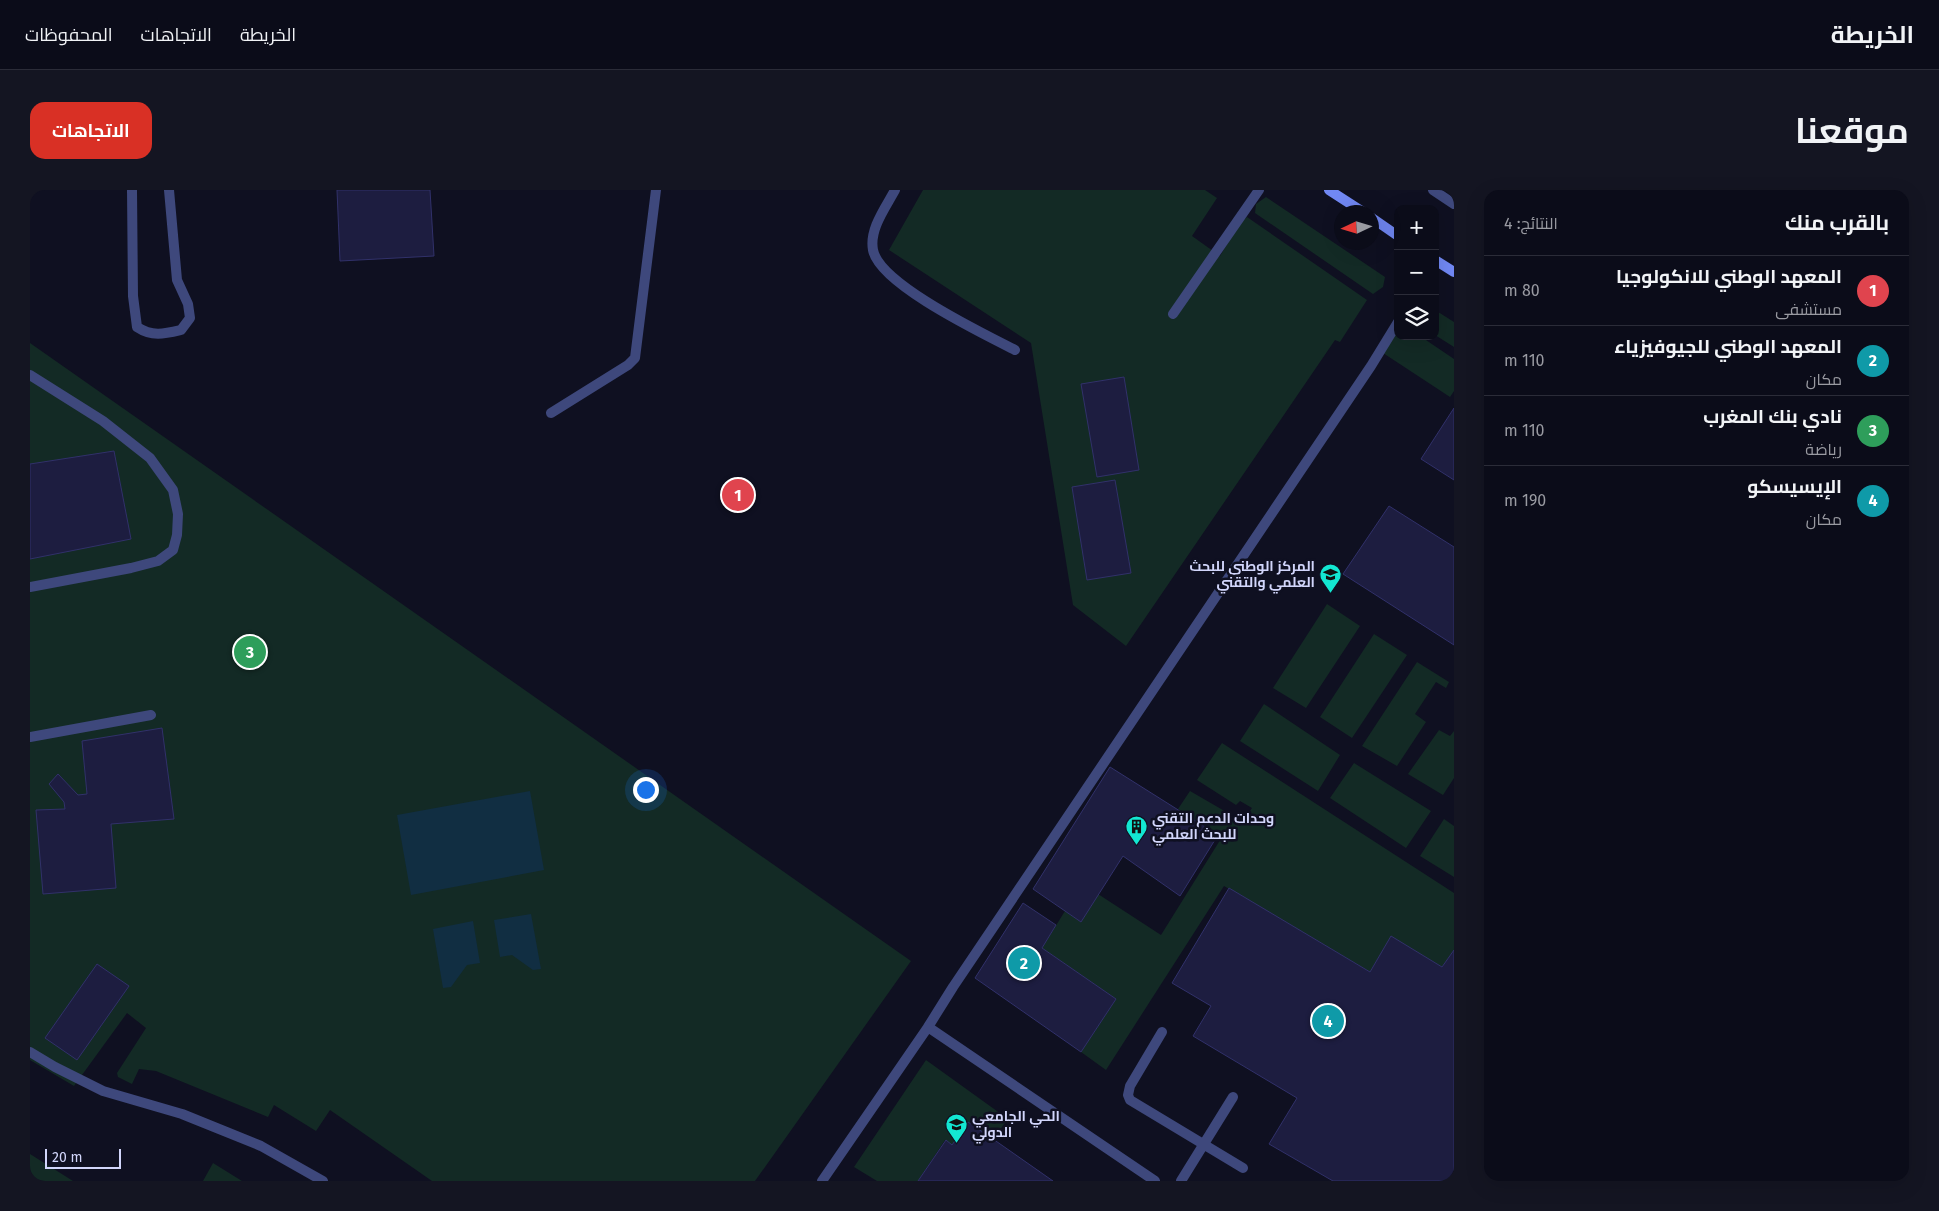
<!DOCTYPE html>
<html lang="ar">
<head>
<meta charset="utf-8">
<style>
  :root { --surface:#0b0c19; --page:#141522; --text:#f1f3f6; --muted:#9a9ba2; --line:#2b2c38; --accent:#d93025 }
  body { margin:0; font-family:"Fira Sans",Cairo,sans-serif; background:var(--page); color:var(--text); direction:rtl }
  .controls { position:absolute; right:15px; top:15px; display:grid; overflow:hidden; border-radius:10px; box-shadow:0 5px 20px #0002 }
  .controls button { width:45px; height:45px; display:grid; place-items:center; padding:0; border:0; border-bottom:1px solid var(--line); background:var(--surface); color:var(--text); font:25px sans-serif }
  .compass { position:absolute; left:1304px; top:15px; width:45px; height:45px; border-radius:50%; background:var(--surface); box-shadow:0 5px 20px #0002; rotate:266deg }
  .scale { position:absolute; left:15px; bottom:12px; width:76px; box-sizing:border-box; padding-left:5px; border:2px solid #d2d6fb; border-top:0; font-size:14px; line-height:18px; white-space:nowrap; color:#d2d6fb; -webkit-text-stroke:4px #0f1021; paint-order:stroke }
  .you { position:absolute; left:615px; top:599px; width:18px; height:18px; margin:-12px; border:4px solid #fff; border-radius:50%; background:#1a73e8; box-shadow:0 0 0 8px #1a73e833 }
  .badge { display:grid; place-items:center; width:32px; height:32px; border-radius:50%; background:var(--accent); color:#fff; font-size:16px; font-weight:700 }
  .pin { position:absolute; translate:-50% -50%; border:2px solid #fff; box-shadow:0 1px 5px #0006 }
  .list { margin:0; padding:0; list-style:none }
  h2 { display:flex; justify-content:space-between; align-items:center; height:65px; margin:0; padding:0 20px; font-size:21px }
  h2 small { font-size:16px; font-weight:400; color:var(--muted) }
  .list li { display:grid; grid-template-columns:32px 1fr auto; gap:15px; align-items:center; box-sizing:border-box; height:70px; padding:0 20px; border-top:1px solid var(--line) }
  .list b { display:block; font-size:19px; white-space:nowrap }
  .list p { margin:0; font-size:16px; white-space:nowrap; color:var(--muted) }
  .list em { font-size:16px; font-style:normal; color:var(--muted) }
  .icon { flex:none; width:28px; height:28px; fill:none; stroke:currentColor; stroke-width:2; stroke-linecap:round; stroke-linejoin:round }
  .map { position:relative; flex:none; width:1424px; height:991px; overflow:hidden; direction:ltr; border-radius:15px }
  header { display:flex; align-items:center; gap:30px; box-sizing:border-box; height:70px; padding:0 25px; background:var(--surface); border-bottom:1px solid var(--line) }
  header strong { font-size:24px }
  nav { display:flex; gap:28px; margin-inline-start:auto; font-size:18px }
  .intro { display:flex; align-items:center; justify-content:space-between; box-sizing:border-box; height:120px; padding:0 30px }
  h1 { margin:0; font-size:35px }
  .button { padding:12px 22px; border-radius:15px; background:var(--accent); color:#fff; font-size:18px; font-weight:700 }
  main { display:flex; gap:30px; padding:0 30px }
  aside { flex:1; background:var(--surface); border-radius:15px; box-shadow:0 5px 20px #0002 }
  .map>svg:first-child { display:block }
  .green { fill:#132a25 }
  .water { fill:#112e42 }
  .building { fill:#1d1d40; stroke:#31316a }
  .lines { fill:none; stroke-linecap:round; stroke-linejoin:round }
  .lane { stroke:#3e487c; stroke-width:10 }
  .secondary { stroke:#7188f4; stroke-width:10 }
  .labels { text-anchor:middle; stroke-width:5; stroke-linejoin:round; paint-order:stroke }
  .poi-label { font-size:14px; font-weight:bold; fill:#d2d6fb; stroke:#0f1021; text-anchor:start }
</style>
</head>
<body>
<header>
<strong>الخريطة</strong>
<nav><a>الخريطة</a><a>الاتجاهات</a><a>المحفوظات</a></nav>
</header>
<div class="intro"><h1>موقعنا</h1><a class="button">الاتجاهات</a></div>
<main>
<aside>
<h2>بالقرب منك<small>النتائج: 4</small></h2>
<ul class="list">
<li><span class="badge" style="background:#e0444e">1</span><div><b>المعهد الوطني للانكولوجيا</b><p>مستشفى</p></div><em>80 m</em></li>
<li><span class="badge" style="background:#0f9aa8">2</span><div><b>المعهد الوطني للجيوفيزياء</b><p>مكان</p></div><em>110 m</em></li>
<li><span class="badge" style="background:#2e9e5b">3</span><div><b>نادي بنك المغرب</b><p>رياضة</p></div><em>110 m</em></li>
<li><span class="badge" style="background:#0f9aa8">4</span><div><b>اﻹيسيسكو</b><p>مكان</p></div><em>190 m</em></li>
</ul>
</aside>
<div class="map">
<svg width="1424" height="991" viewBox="0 0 1424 991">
  <rect width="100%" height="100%" fill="#0f1021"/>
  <path class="green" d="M893 0H1175L1187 8 1162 46 1190 66 1209 34 1217 27 1337 110 1310 152 1305 150 1096 456 1043 415 1001 153 859 60Z
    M1236 7 1355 87 1353 97 1343 104 1225 23 1226 14Z
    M1405 120 1424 132V157L1405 145Z
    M1368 134V146H1390L1424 169V201L1420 207 1350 161Z
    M0 153 881 771 725 991H402L300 920 286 941 244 915 238 927 126 881 109 879 102 894 88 887 87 883 116 838 97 823 44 896 0 870Z
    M1297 414 1330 436 1276 518 1243 498Z
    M1344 444 1377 465 1322 548 1290 527Z
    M1387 472 1419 492 1416 498 1406 492 1385 524 1396 532 1367 576 1332 556Z
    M1234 514 1310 565 1288 601 1210 551Z
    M1409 540 1420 546 1424 541V588L1413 605 1378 584Z
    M1192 553 1424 703V760L1412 777 1361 747 1340 782 1194 696 1076 880 1051 862 1086 809 1012 758 1035 721 1051 732 1068 704 1131 745 1192 647 1148 619 1160 601 1198 623 1197 628 1210 636 1222 618 1210 611 1206 615 1167 590Z
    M1324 573 1401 621 1376 658 1300 608Z
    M1414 629 1424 636V687L1390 666Z
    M896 870 978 929 963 949 938 932 922 955 915 950 888 991H847L824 977Z
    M0 964 43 991H0Z
    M183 973 212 991H173Z"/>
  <path class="water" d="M500 601 514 680 381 705 367 625Z
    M501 724 511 779 503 780 482 765 470 767 464 730Z
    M443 731 450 773 437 775 421 797 413 798 403 739Z"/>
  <path class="building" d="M307 0H400L404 66 310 71Z
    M1094 187 1109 280 1067 287 1051 194Z
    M1424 218V290L1391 269Z
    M84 261 101 349 0 369V274Z
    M1085 290 1101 383 1057 390 1042 297Z
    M1359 316 1424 357V455L1313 384Z
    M132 538 144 629 81 634 86 698 13 704 6 620 35 619 34 612 19 594 28 584 48 605 57 604 52 551Z
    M1080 577 1188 645 1150 706 1093 666 1051 732 1003 699Z
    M1199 698 1340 782 1361 746 1412 777 1424 760V991H1303L1239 954 1267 908 1163 846 1181 816 1142 793Z
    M993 713 1026 735 1012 758 1086 809 1051 862 945 788Z
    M67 774 99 796 47 870 15 848Z
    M938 932 963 949 1023 991H888L916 950 922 955Z"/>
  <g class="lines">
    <path class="lane" d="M102 0 103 106 107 137C122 147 134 144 151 140L160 128 158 114 147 90 139 0
      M865 0C856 17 839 39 843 60 849 94 954 144 985 160
      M1403 0 1424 14
      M1143 124 1229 0
      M0 185 73 231 120 268 143 300 148 324 147 345 143 360 128 371 101 378 0 397
      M521 223 598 175 605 168 626 0
      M0 547 121 525
      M898 837 923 797 1341 176 1368 132
      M1132 842 1100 896 1098 905 1100 910 1213 978
      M0 862 25 877 73 901 152 924 231 956 293 991
      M792 991 898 837 1125 991
      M1151 991 1203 907"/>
    <path class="secondary" d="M1299 0 1333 22
      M1342 28 1368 46
      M1405 70 1424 82"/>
  </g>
  <defs>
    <symbol id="university-pin" viewBox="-11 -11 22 30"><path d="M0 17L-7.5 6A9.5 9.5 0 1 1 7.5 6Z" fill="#13e7d2" stroke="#0f1021"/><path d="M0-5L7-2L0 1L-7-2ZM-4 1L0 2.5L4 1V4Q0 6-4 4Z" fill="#111"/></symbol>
    <symbol id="building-pin" viewBox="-11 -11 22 30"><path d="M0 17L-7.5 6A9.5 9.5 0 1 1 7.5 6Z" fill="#13e7d2" stroke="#0f1021"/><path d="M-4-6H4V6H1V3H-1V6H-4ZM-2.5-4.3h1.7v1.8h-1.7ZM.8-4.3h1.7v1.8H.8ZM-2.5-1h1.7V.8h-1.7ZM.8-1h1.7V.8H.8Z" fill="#111"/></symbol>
  </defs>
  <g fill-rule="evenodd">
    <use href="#university-pin" x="1288" y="372" width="25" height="34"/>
    <use href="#building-pin" x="1094" y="624" width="25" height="34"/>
    <use href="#university-pin" x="914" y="922" width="25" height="34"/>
  </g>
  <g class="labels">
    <g class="poi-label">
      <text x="1285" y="381" text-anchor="end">المركز الوطني للبحث<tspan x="1285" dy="16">العلمي والتقني</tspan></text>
      <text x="1122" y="633">وحدات الدعم التقني<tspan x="1122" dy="16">للبحث العلمي</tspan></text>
      <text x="942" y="931">الحي الجامعي<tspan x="942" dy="16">الدولي</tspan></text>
    </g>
  </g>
</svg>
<div class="controls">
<button>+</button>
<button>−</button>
<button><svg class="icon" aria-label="layers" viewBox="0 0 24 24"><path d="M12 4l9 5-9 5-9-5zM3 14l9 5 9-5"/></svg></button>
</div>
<svg class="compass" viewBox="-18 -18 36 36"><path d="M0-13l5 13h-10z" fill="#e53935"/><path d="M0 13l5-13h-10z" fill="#9a9ba2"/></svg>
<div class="scale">20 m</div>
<div class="you"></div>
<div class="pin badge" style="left:708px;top:305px;background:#e0444e">1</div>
<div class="pin badge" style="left:994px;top:773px;background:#0f9aa8">2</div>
<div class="pin badge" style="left:220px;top:462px;background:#2e9e5b">3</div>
<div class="pin badge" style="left:1298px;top:831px;background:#0f9aa8">4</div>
</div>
</main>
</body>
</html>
